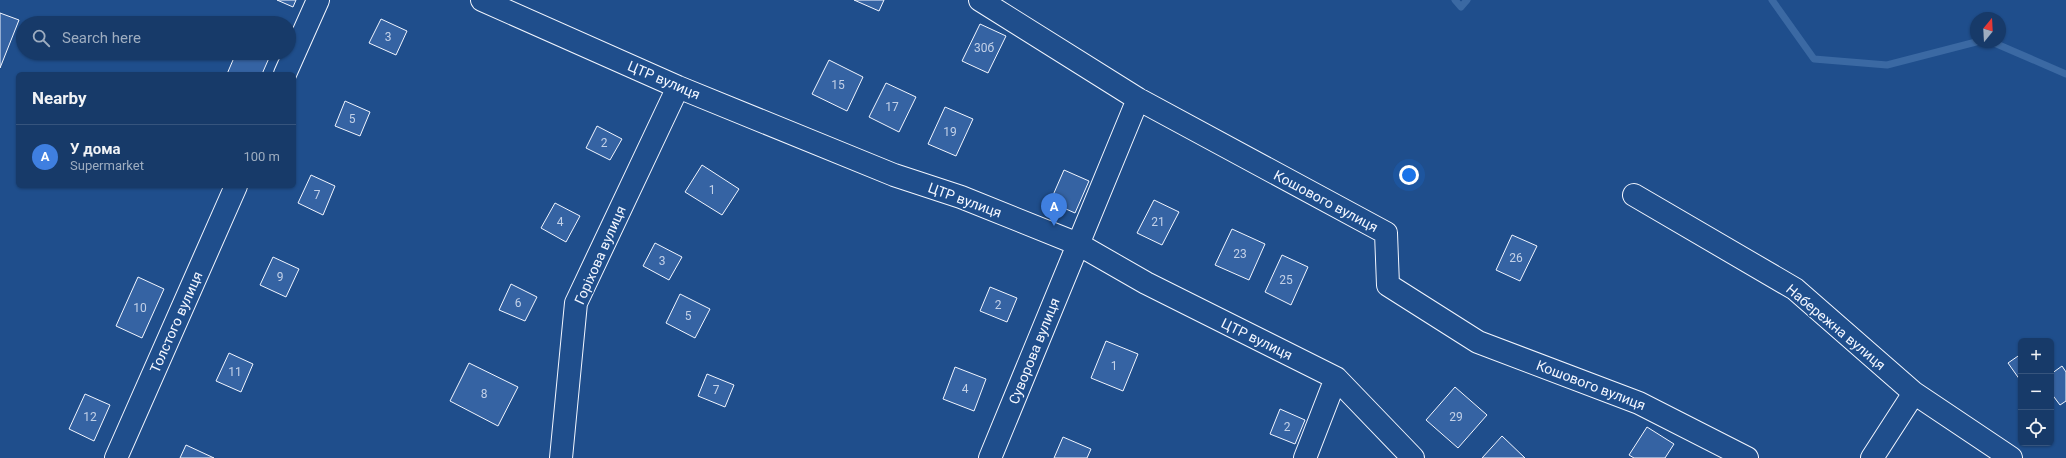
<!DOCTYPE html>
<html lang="en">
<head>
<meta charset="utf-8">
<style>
  :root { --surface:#173a69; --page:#244571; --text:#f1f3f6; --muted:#9eadc0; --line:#36547d; --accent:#ffb74d }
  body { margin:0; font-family:Roboto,sans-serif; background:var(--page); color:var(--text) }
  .controls { position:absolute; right:12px; bottom:12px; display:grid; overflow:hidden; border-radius:6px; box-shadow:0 1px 3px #0004 }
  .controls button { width:36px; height:36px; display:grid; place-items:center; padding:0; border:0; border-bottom:1px solid var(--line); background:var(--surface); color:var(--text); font:20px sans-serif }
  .compass { position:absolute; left:1970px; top:12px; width:36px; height:36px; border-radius:50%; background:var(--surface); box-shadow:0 1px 3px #0004; rotate:18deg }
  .you { position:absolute; left:1409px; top:175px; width:14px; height:14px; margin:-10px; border:3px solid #fff; border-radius:50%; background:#1a73e8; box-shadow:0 0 0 6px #1a73e833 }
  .badge { display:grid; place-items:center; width:26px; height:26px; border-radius:50%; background:var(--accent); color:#fff; font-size:13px; font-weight:700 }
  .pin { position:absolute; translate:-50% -33px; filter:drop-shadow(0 1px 2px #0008) }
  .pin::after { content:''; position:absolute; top:21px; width:14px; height:12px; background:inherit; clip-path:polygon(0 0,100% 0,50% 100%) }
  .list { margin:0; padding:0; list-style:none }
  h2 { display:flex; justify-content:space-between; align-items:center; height:52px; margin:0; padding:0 16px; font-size:17px }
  h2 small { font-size:13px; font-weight:400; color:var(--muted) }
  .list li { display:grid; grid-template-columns:26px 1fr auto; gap:12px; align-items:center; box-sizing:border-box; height:64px; padding:0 16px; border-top:1px solid var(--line) }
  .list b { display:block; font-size:15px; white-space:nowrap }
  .list p { margin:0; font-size:13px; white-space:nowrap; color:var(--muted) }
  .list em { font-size:13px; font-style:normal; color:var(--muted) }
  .icon { flex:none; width:22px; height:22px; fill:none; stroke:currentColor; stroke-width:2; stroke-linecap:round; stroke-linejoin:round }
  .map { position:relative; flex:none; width:2066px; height:458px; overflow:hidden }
  .search { position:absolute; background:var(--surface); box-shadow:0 1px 3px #0004; left:16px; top:16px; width:280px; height:44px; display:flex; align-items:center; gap:10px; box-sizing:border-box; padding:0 14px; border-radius:22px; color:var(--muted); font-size:15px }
  .panel { position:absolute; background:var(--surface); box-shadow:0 1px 3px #0004; left:16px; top:72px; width:280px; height:116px; border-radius:6px }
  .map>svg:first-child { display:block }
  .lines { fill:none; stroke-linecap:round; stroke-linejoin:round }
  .stream { stroke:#3b69a3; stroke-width:7 }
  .building { fill:#3563a3; stroke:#f2f6ff }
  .street-casing { stroke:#f2f6ff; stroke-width:24 }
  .street { stroke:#1f4e8c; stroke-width:22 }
  .labels { text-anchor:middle; stroke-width:3; stroke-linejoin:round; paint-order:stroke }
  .number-label { font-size:12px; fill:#c3d1e8 }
  .street-label { font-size:14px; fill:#f2f6ff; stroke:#1f4e8c }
</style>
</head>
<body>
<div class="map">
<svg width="2066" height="458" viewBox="0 0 2066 458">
  <rect width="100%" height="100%" fill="#1f4e8c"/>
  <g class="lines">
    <path class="stream" d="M1455 0 1461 7 1467 0
      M1772 0 1814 59 1887 65 1976 42
      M1992 42 2066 74"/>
  </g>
  <path class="building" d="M277 0H296L293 7Z
    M854 0H884L879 11Z
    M0 13 19 20 0 68Z
    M381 19 407 31 396 55 369 43Z
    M980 24 1006 36 988 73 962 61Z
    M236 53H258L269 58 262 74H227Z
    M829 60 863 77 847 111 812 94Z
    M886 83 916 97 899 132 869 117Z
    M345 101 370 112 360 136 335 126Z
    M945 107 973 119 956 156 928 144Z
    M597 126 622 139 610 160 586 148Z
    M702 165 739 189 722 215 685 192Z
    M1064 170 1089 181 1075 213 1050 202Z
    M311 175 335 186 323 215 298 203Z
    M1154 200 1179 212 1162 245 1137 233Z
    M555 203 580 216 566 242 541 228Z
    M1232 229 1265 244 1249 280 1215 265Z
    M1512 235 1537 246 1520 281 1496 270Z
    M655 243 682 257 669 280 643 266Z
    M1282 255 1308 267 1291 305 1265 292Z
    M273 257 299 269 286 297 260 285Z
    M138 277 164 289 142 338 116 326Z
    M511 284 537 297 525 321 499 310Z
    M990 287 1017 298 1007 322 980 311Z
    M680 294 710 309 695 338 666 323Z
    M1106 341 1138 354 1123 391 1091 378Z
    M229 353 253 364 241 392 216 381Z
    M2021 354V379L2020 380 2008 363Z
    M469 363 518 387 498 426 450 401Z
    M2062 366 2066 372V401L2060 405 2051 393V374Z
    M955 367 986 379 974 411 943 399Z
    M707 374 734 385 725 407 698 396Z
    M1455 387 1487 415 1458 448 1426 420Z
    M85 394 110 405 94 441 69 429Z
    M1280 409 1305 420 1295 444 1270 434Z
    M1647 427 1674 444 1665 458H1634L1629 455Z
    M1502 436 1525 458H1482Z
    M1063 437 1091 449 1087 458H1054Z
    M186 445 214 458H180Z"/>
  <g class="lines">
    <defs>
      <path id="street" d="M482 0 678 87 894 175 961 197 1078 244 1146 283 1336 378 1413 458
        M980 0 1138 99 1386 233 1388 285 1478 342 1639 403 1747 458
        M285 74 318 0
        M1634 195 1795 289 1914 393 2011 458
        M116 458 236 186
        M561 458 576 303 678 87
        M990 458 1138 99
        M1305 458 1336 378
        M1872 458 1914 393"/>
    </defs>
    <use href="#street" class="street-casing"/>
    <use href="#street" class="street"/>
  </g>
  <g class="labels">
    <g class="number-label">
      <text x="388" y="41">3</text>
      <text x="984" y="52">30б</text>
      <text x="838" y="89">15</text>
      <text x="892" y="111">17</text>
      <text x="352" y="123">5</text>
      <text x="950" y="136">19</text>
      <text x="604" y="147">2</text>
      <text x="712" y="194">1</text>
      <text x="317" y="199">7</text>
      <text x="560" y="226">4</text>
      <text x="1158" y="226">21</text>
      <text x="1240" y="258">23</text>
      <text x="1516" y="262">26</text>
      <text x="662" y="265">3</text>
      <text x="280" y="281">9</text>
      <text x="1286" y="284">25</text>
      <text x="518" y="307">6</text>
      <text x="998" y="309">2</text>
      <text x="140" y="312">10</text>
      <text x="688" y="320">5</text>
      <text x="1114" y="370">1</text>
      <text x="235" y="376">11</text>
      <text x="965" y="393">4</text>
      <text x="716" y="394">7</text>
      <text x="484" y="398">8</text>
      <text x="90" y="421">12</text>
      <text x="1456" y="421">29</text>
      <text x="1287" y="431">2</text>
    </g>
    <g class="street-label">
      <text transform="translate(664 80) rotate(23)" y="5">ЦТР вулиця</text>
      <text transform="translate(965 200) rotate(20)" y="5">ЦТР вулиця</text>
      <text transform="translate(1326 201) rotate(28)" y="5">Кошового вулиця</text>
      <text transform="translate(600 255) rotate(-66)" y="5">Горіхова вулиця</text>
      <text transform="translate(176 322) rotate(-66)" y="5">Толстого вулиця</text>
      <text transform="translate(1836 327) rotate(40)" y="5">Набережна вулиця</text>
      <text transform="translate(1257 339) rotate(26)" y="5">ЦТР вулиця</text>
      <text transform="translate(1034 351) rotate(-68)" y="5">Суворова вулиця</text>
      <text transform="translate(1591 385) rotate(21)" y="5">Кошового вулиця</text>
    </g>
  </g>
</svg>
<div class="controls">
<button>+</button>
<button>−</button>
<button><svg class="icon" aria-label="locate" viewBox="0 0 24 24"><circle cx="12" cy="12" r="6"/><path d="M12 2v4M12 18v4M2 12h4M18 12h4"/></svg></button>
</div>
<svg class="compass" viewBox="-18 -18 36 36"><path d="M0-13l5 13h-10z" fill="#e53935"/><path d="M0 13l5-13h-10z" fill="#9eadc0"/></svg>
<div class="you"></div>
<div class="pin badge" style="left:1054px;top:226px;background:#3f7fe0">A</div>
<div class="search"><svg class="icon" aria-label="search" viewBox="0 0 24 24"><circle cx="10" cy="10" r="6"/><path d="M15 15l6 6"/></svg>Search here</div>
<section class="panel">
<h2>Nearby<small></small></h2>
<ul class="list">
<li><span class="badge" style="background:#3f7fe0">A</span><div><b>У дома</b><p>Supermarket</p></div><em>100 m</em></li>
</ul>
</section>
</div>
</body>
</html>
